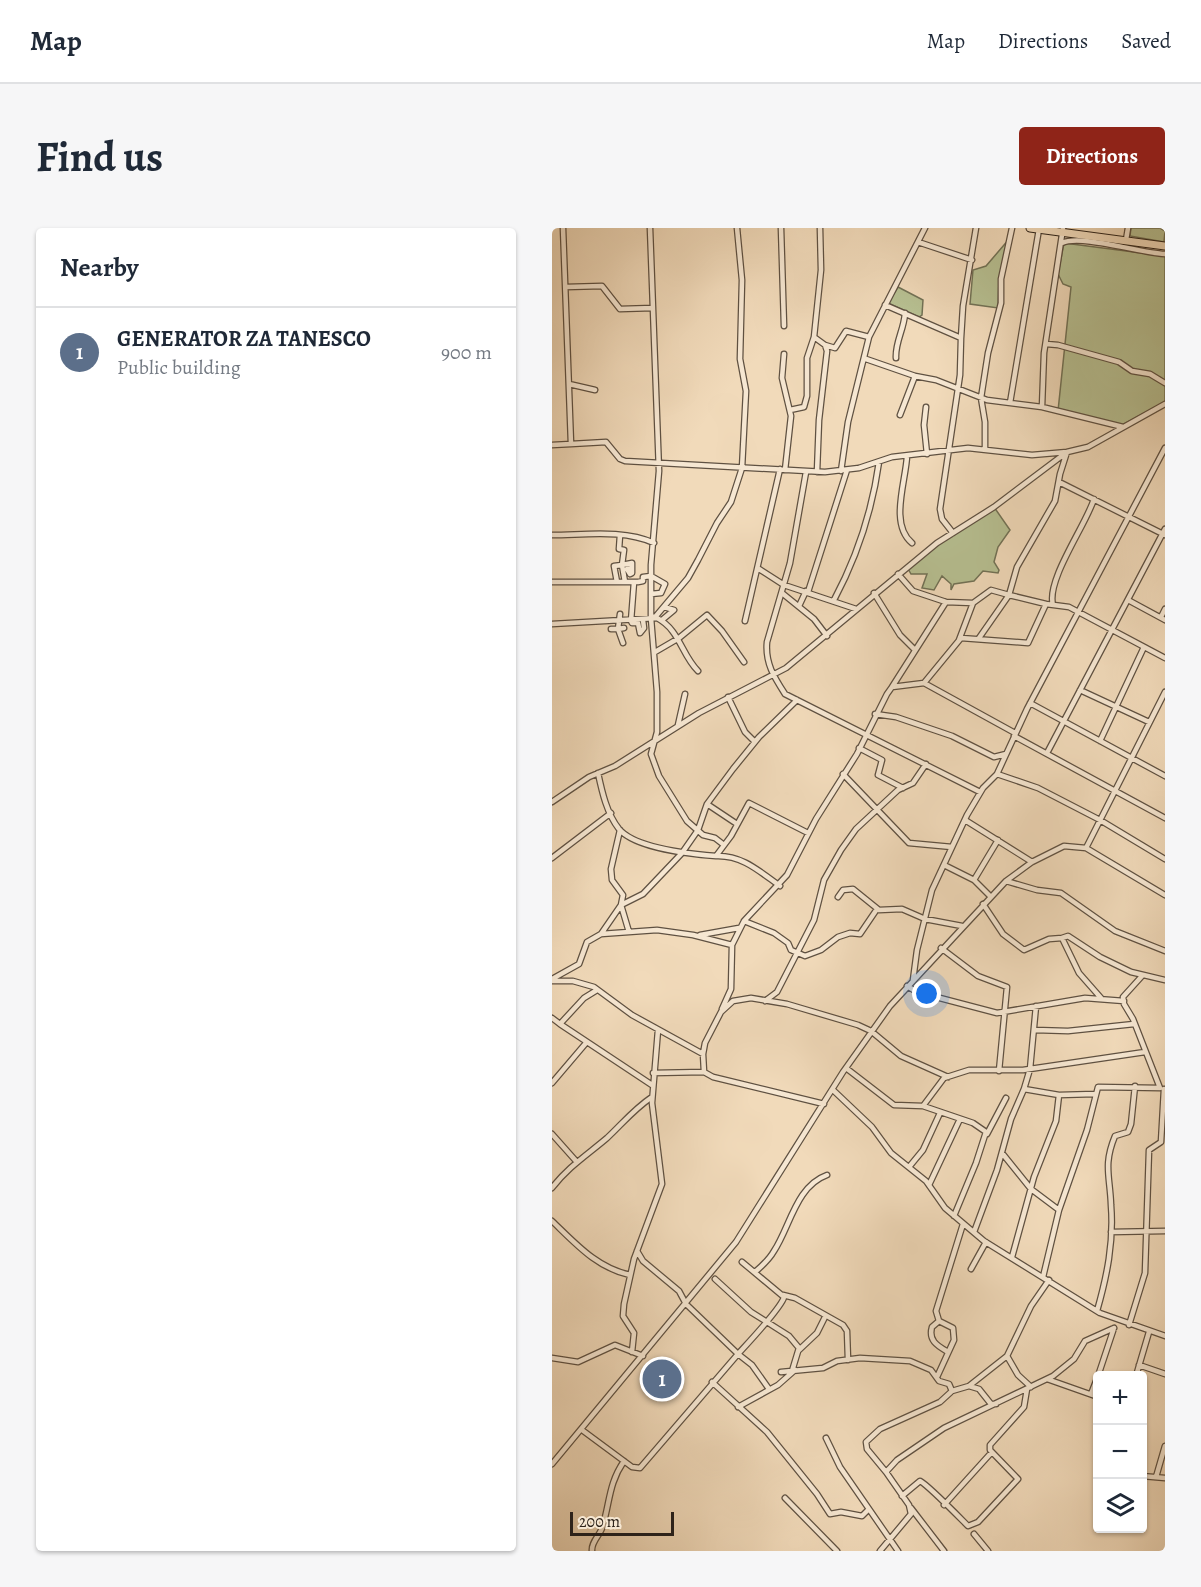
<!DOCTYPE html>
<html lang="en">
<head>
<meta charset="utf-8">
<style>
  :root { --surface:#fff; --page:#f6f6f7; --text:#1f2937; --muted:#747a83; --line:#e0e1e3; --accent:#8f2418 }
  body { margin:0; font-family:Alegreya,serif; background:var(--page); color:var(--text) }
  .controls { position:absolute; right:18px; bottom:18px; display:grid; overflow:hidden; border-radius:6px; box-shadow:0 2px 4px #0004 }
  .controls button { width:54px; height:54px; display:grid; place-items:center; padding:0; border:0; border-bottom:2px solid var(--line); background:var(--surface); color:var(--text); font:30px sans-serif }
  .scale { position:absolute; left:18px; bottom:15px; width:104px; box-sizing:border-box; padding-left:6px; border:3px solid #2e231a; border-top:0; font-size:16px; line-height:21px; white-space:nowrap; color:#2e231a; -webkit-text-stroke:4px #f6e7d2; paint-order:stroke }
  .you { position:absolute; left:375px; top:766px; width:21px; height:21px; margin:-15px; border:4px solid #fff; border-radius:50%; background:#1a73e8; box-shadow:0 0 0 9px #1a73e833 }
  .badge { display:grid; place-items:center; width:39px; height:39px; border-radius:50%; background:var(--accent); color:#fff; font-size:20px; font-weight:700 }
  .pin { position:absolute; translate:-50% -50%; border:3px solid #fff; box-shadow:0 2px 6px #0006 }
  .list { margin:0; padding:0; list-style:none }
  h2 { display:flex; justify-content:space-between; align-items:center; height:78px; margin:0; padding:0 24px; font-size:26px }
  h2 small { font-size:20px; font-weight:400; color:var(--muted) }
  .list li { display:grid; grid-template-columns:39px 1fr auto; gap:18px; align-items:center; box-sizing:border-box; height:90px; padding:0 24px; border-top:2px solid var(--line) }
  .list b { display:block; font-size:22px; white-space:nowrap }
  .list p { margin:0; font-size:20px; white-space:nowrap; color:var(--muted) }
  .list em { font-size:20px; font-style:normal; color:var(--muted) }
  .icon { flex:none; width:33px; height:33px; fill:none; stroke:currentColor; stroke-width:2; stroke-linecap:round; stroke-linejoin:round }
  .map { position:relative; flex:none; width:613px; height:1323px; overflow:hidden; border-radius:6px }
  header { display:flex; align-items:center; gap:36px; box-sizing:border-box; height:84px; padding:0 30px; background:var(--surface); border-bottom:2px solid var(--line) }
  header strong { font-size:28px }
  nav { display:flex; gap:33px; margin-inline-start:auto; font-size:21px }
  .intro { display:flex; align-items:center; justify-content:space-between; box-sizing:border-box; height:144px; padding:0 36px }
  h1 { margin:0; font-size:42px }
  .button { padding:15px 27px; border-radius:6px; background:var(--accent); color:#fff; font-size:21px; font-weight:700 }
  main { display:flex; gap:36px; padding:0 36px }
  aside { flex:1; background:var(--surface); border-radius:6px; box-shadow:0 2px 4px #0004 }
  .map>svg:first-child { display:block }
  .green { fill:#b7c092; stroke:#727256; stroke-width:1.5 }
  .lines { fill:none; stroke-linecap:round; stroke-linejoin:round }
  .minor-casing { stroke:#5f5142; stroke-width:7 }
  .highway-casing { stroke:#2e231a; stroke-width:9 }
  .minor { stroke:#f6e7d2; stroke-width:4.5 }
  .highway { stroke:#f1daba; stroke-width:7 }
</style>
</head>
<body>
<header>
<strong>Map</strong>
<nav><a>Map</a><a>Directions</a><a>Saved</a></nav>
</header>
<div class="intro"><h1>Find us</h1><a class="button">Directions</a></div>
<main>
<aside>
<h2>Nearby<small></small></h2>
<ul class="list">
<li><span class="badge" style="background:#5c6f8a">1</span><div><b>GENERATOR ZA TANESCO</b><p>Public building</p></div><em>900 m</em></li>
</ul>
</aside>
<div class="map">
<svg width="613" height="1323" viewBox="0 0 613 1323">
  <rect width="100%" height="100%" fill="#f1daba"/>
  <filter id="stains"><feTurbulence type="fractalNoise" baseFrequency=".00333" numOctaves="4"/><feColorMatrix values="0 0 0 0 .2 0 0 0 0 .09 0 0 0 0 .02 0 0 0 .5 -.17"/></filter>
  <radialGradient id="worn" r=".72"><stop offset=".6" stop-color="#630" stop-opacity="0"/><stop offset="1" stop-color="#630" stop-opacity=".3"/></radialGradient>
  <path class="green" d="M579 0H608L613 3 612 14 578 8Z
    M458 10 447 51 446 80 418 76 421 42 434 38Z
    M512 15 613 28V174L570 197 506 183 519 59 511 56 506 46Z
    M346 59 371 72 370 87 367 89 336 75Z
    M442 279 458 302 446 319 442 334 447 342 446 345 431 343 422 353 402 356 399 362V356L390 348 382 362 370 360 375 346H359L355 339 385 315Z"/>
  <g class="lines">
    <defs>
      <path id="minor" d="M98 0 107 243 99 337V390L105 464V504L99 526 107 548 135 593 151 607 163 610 172 617
        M229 0 232 98
        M511 0 492 125 490 179 571 199
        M574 12 576 0
        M366 14 420 32
        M510 15C529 6 588 25 613 26
        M14 59 50 58 68 81 101 80
        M333 77 409 110 408 147 388 281 390 291 401 305
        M262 109 273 117 275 123 267 192 265 244
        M409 110 411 78 424 0
        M494 116 506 117 567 134 580 143 598 146 613 155
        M273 117 283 120 294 103 317 109
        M232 126 230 150 239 188 233 242
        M344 130C343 114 352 102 353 85
        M314 131 363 148 384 152 435 172 490 179
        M17 156 43 162
        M458 175 487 1
        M374 179 372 197 375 226
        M238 182 252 179 255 168V130L262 109 269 42 268 0
        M348 187 363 148
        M19 216 54 214 68 231 73 233 273 244 307 240 340 229 416 220 480 227 515 224 508 246 503 273 465 339 457 367 494 376
        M0 217 19 216 11 0
        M433 221V194L429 170 436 125 449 75V51L460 0
        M355 228C354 253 337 296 360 315
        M289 243 296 194 317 109 373 0
        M254 244 238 335 215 414C213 435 222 449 233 466L428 564
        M507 254 613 307
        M0 307C32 307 72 301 102 315
        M80 340V345L78 346 75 341Z
        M207 341 232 357 304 381
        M346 346 361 363 394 374 421 375 439 362 457 367 427 410
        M0 354H86L91 353V349L99 348 113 356 109 365 99 366
        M65 354 62 338 70 337 72 322 67 321 68 307
        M73 354 70 337 80 335V340
        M82 354 79 393 80 395H86L88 405 92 400 91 392
        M256 364 295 242
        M230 365 262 391 275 408
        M322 365 348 407 362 421
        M282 372C306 327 320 284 327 234
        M576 372 613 392
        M501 377C494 352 534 297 542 271
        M247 378 254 363
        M68 386 66 401 72 400
        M609 389 613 381
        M99 390 104 388 136 350 146 332 165 295 179 274 190 240 194 163 188 131 190 52 185 0
        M110 392 122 382 112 379
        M193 393 228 241
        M0 396 105 390C128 402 129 426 146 443
        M59 401H66L71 415
        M407 412 421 375
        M103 424 127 410 155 387 170 403 192 434
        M372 455 463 505
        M340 459 394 374
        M528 462 597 494
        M176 469 193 504 203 514
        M478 475 613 548
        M323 486 344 489 400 508 442 529 454 526
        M126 497 133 466
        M462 508 613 590
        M548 513 592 419
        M307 520 330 532 326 547 351 560
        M495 525 613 301
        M46 545C50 564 55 586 67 601 84 621 139 626 164 628L179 608 197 575 256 605
        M291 546 357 615 400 619
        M445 546 486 560 548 592 613 631
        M0 574 37 549 63 538 147 485 234 440 385 315 442 279 515 224 536 219 613 176
        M155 576 185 596
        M413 592 480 634
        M68 602 59 641 60 652 71 667 69 677 77 704
        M534 620 613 464
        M164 628C190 627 207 643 228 658
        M0 630 59 585
        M392 637 422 652
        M454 653 485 662 509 665 563 703 613 723
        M286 669 291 662 301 661 327 682 350 681 373 691 410 698
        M439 669 422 652 446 612
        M431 676 451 706 472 722 497 711 510 710 527 745 549 770
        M192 693 235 647 264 591 305 526 335 466 340 459 372 455 409 410 476 415 494 376 517 379 613 430
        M49 706 69 677 91 666 130 625 146 602 155 576 181 541 207 509 245 472
        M148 707 187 700
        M510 710 516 708 548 729 579 744 613 752
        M389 720 426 748 455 759 447 843
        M590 748 571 769 572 776 581 791 608 860
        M0 751 27 736 35 714 49 706 105 702 141 707 180 717 192 693 222 705 236 715 239 722 253 728 269 722 286 709 298 705 308 706 325 681
        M361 752 365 722 380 662 415 587 431 560 445 546 475 481 613 220
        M0 753H21L42 759 80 787 151 826
        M355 758 365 764 445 785 533 770 572 773
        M213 773 225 764 262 692 272 652 289 622 304 601 346 562 361 555 374 536
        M170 781 179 761 180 717
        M0 790 8 796 32 770 45 762
        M8 796 100 857
        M483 802 516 803 582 796
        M294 840 342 877 371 878 392 850 417 842H471L593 824
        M101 845 152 844
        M0 855 34 815
        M472 861 478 841 484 778
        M281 862 320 899 339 925 374 953 393 980 432 1013 548 1085 613 1108
        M272 876 161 849 152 844 151 826 153 815 169 784 181 773 199 770 235 776 306 797 319 803 349 828 396 849
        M371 878 421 895 434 904 424 935 402 988
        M0 906 24 933
        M435 906 454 870
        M450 925 479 961 507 982
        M357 939 371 922 388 885
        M377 957 408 891
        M0 960C16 939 35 927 55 910 70 896 82 881 100 869
        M0 993C24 1016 45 1040 78 1047
        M422 1004 445 942 459 891 472 861 507 867 543 866
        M559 1004 613 1003
        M460 1029 482 949 504 893 507 867
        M190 1034 232 1069C230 1079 196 1115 186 1126L200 1137 217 1161
        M419 1041 434 1014
        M203 1044C210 1038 217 1032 222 1023 238 999 244 958 275 947
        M491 1049 507 982 535 902 546 859 608 860
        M163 1051 199 1084 237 1108 247 1120 240 1143
        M231 1067 243 1070 291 1097 295 1103 296 1132
        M545 1083C555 1048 562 1014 559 977 558 948 551 937 563 908L576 904 579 896 583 858
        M387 1093 380 1099C376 1113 386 1118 396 1124
        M577 1097 593 1045 597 922 609 914 612 861
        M247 1122 265 1105 273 1089
        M80 1124 82 1105 71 1088 72 1076 82 1031 110 956 100 875 106 802
        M0 1130 26 1134 63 1117 91 1128
        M587 1137 613 1146
        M229 1144 271 1140 285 1133 308 1130 358 1133 379 1142 387 1153 397 1156 400 1163 417 1158 427 1161 439 1176H444
        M546 1148 562 1100
        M584 1148 597 1104
        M385 1149 402 1112 401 1100 387 1093 384 1083 411 996
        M495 1151 546 1169
        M160 1154 215 1204 265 1266 278 1286 289 1284 310 1288 317 1281
        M417 1158 455 1128
        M479 1159 466 1147 455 1128 479 1078 497 1052
        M539 1166 546 1148
        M186 1179 226 1157 243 1142
        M30 1202 80 1239 88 1240 186 1126 134 1076 127 1063 91 1033 85 1023
        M274 1210 288 1239 346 1323
        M0 1236 184 1014 291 844 338 778 454 653 480 634 512 618 534 620 613 667
        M334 1244 315 1221 314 1214 328 1201 388 1174 400 1163
        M590 1248 613 1250
        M604 1249 613 1218
        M350 1268 368 1253C376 1257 407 1289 416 1298L426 1294 466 1251 438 1222V1217L472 1179 475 1161
        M233 1270 285 1323
        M392 1277 439 1225
        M359 1280 392 1323
        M422 1306 436 1323
        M40 1323C39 1313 49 1307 51 1297 58 1273 57 1255 72 1233
        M328 1323 359 1286 357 1277 334 1244 345 1232 392 1200 501 1148 522 1131 533 1113 562 1100"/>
      <path id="highway" d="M478 0 613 18"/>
    </defs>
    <use href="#minor" class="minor-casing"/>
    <use href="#highway" class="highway-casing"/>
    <use href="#minor" class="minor"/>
    <use href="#highway" class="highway"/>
  </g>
  <rect width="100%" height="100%" filter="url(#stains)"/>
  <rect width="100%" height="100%" fill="url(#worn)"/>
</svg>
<div class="controls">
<button>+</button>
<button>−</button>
<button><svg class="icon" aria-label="layers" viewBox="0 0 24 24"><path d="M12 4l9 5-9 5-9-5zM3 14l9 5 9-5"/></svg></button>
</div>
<div class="scale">200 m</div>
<div class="you"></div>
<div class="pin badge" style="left:110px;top:1151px;background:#5c6f8a">1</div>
</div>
</main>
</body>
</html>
